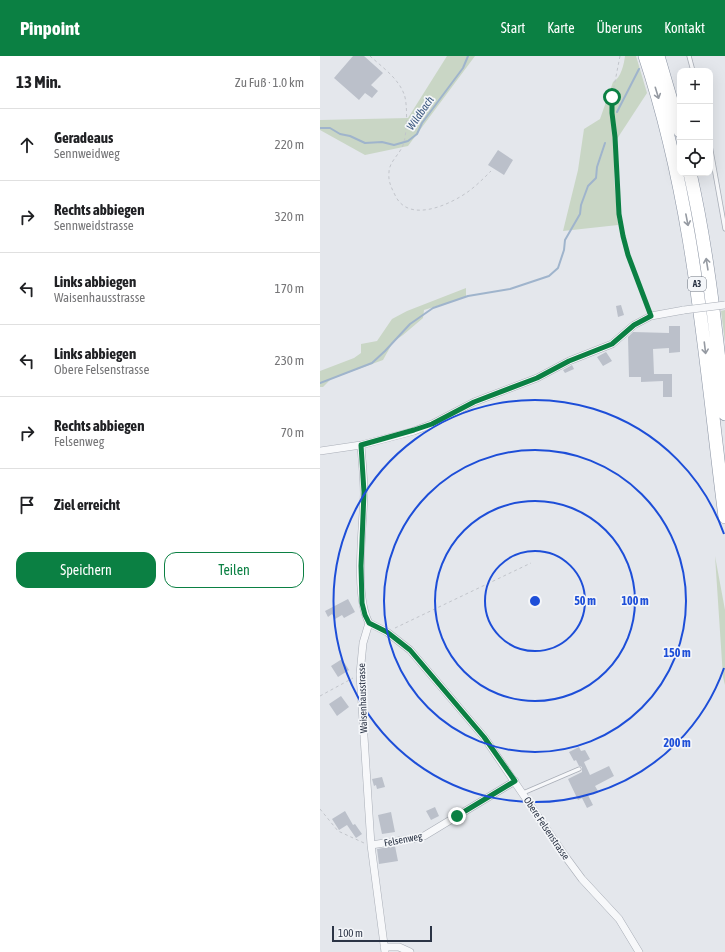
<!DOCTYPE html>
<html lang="de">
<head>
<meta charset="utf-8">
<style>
  :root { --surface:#fff; --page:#f2f2f2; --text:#202124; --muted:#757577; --line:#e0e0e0; --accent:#0b8043 }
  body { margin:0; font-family:"Asap Condensed",sans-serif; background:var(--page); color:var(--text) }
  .controls { position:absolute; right:12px; top:12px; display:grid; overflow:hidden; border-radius:8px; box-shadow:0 4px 16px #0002 }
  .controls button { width:36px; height:36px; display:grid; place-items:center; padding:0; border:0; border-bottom:1px solid var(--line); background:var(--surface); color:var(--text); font:20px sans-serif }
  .scale { position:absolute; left:12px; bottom:10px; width:100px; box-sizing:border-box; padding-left:4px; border:2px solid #2b3445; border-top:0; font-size:11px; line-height:14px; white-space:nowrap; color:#2b3445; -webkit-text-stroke:3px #f4f6f9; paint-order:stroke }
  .stop { position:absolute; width:12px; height:12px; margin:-9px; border:3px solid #0b8043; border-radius:50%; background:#fff }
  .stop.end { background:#0b8043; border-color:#fff; box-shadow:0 1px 4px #0008 }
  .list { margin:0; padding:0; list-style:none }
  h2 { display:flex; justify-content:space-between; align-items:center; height:52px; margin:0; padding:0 16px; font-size:17px }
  h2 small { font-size:13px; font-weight:400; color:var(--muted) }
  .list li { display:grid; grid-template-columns:26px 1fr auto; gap:12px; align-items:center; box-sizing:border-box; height:72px; padding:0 16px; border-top:1px solid var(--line) }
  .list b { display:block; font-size:15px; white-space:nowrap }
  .list p { margin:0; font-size:13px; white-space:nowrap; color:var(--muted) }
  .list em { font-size:13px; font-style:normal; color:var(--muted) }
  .actions { display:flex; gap:8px; padding:12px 16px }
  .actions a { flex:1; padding:9px 0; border:1px solid var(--accent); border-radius:12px; text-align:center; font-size:14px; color:var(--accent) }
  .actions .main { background:var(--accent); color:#fff }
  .icon { flex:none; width:22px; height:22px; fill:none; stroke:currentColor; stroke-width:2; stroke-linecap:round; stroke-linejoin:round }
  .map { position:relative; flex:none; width:405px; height:896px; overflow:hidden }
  header { display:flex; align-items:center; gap:24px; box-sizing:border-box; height:56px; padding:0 20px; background:var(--accent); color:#fff }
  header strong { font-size:19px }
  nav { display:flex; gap:22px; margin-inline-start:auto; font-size:14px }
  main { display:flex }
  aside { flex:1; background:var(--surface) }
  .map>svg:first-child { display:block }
  .green { fill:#c9d6c5 }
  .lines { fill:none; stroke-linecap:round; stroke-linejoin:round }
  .stream { stroke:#9fb4cc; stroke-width:2 }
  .building { fill:#bbc0ca }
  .lane-casing { stroke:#a9aeb7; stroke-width:5 }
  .street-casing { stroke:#a9aeb7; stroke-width:8 }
  .highway-casing { stroke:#8b94a3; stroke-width:14 }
  .path { stroke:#c2c5cb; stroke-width:1; stroke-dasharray:3 3; stroke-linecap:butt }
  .lane { stroke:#f7f8fa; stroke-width:3.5 }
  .street { stroke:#f7f8fa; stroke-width:7 }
  .highway { stroke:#fff; stroke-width:13 }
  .street-bridge-casing { stroke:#a9aeb7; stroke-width:8; stroke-linecap:butt }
  .street-bridge { stroke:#f7f8fa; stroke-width:7 }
  .oneway { stroke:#959aa2 }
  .route { stroke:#0b8043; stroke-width:5 }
  .ring { fill:none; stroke:#1d4ed8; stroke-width:2 }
  .labels { text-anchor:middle; stroke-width:3.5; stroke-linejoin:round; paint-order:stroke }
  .shield { fill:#f4f6f9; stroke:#676e7b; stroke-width:1 }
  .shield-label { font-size:9px; font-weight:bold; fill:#2b3445 }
  .street-label { font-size:10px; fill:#2b3445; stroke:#f4f6f9 }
  .water-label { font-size:11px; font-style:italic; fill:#34527a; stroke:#f4f6f9 }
  .centre { fill:#1d4ed8; stroke:#f4f6f9; stroke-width:2 }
  .ring-label { font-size:12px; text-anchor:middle; font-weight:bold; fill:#1d4ed8; stroke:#f4f6f9; stroke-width:3.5; stroke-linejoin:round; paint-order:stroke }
</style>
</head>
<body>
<header>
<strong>Pinpoint</strong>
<nav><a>Start</a><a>Karte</a><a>Über uns</a><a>Kontakt</a></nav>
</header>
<main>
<aside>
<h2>13 Min.<small>Zu Fuß · 1.0 km</small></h2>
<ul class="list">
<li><svg class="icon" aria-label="ahead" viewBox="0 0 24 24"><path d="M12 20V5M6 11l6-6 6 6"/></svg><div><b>Geradeaus</b><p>Sennweidweg</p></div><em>220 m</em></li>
<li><svg class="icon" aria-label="right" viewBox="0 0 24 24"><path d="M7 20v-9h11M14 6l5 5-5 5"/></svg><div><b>Rechts abbiegen</b><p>Sennweidstrasse</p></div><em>320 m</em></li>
<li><svg class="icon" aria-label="left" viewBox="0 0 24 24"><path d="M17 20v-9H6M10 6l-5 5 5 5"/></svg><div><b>Links abbiegen</b><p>Waisenhausstrasse</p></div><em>170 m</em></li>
<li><svg class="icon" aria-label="left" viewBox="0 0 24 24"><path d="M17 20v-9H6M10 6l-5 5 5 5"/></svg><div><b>Links abbiegen</b><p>Obere Felsenstrasse</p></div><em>230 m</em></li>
<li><svg class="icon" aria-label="right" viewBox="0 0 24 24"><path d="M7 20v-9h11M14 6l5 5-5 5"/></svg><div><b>Rechts abbiegen</b><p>Felsenweg</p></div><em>70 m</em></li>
<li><svg class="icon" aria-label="arrive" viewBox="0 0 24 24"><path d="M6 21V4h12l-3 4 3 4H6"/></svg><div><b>Ziel erreicht</b></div></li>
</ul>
<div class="actions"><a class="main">Speichern</a><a>Teilen</a></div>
</aside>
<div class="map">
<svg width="405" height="896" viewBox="0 0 405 896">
  <rect width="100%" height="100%" fill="#e4e7ec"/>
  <path class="green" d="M127 0H155L88 90 45 99 0 74V64L88 62Z
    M305 0H316L327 37 295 86 294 123 298 169 243 175 258 114 264 73 280 63 293 26C301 22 304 8 305 0Z
    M146 232V241L104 254 103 262 83 279 73 286 63 304 11 323 3 331H0V315L34 302 41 297V288L57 285 72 263 87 255Z
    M405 254V286L401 255Z
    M395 500 405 554V629L403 621Z"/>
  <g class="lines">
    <path class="stream" d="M297 56 319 13
      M0 72H10L20 78 30 80 45 87 62 86 74 89 88 85 97 78 102 67 143 12 148 0
      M0 327 52 307 65 295 90 268 113 252 148 240 190 233 229 220 238 212 244 194 245 184 260 158 261 149 268 130 276 122 277 111 285 87"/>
  </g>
  <path class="building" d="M33 0H44L63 17 51 29 58 35 52 42 45 37 39 44 14 22Z
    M178 94 193 104 184 119 168 109Z
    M301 249 304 259 298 261 296 250Z
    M349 270H360V296L349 297V292L333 293 334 318H352V341H343V325L321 326V321H309L308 281 313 276 349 277Z
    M286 296 292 305 283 310 277 301Z
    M252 309 254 313 245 317 243 314Z
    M28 543 35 556 24 562 22 559 15 563 12 558 8 561 5 555Z
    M22 603 29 614 18 621 11 610Z
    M21 640 29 651 17 660 9 648Z
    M259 691 261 695 265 694 270 703 264 706 270 719 289 710 294 720 275 730 278 735 268 739 273 749 267 752 262 742 258 744 248 723 262 716V711L259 710 256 704 254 705 249 696Z
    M62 721 65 731 57 733 56 729 54 730 52 723Z
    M115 751 119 760 111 764 106 755Z
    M25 755 33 769 35 768 42 778 36 782 27 769 19 774 12 763Z
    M71 756 75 776 62 778 58 759Z
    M75 790 78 805 59 808 57 793Z"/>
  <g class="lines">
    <defs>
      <path id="lane" d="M369 0 373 15
        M390 89 405 173
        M203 737 259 713"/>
      <path id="street" d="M41 389C42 405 44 422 44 438 43 472 34 539 49 567L43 587 40 618 51 789 65 896
        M0 395 41 389 94 375 112 368 154 346 217 322 249 305 292 288 314 269 331 260 364 254
        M49 567 67 576 90 594 164 681 245 800 262 823 299 863 319 896
        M51 789 97 782 104 780 195 725
        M64 891H79L90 896"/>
      <path id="highway" d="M325 0C375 150 385 306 405 461
        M338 0 360 75
        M370 117C388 196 396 277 405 358"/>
    </defs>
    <use href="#lane" class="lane-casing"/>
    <use href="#street" class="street-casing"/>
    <use href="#highway" class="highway-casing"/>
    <path class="path" d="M50 0C62 11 78 22 84 38 88 47 87 80 83 89 80 98 69 106 69 116 68 125 71 131 75 139 88 168 130 149 149 135 157 129 164 122 171 115
      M300 0 292 41V57L295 81 299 159 303 180 308 199 329 253
      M75 572 211 507
      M0 640 33 622
      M0 753 18 775 44 787"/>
    <use href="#lane" class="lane"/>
    <use href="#street" class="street"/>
    <use href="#highway" class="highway"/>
    <defs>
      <path id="street-bridge" d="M364 254 405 249"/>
    </defs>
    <use href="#street-bridge" class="street-bridge-casing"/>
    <use href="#street-bridge" class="street-bridge"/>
  </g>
  <defs><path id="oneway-shaft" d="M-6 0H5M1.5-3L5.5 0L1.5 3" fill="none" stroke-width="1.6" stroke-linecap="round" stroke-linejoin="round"/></defs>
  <g class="oneway">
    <use href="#oneway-shaft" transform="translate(337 37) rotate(73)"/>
    <use href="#oneway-shaft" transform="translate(367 164) rotate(79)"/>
    <use href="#oneway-shaft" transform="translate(387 208) rotate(-99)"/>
    <use href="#oneway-shaft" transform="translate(385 292) rotate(83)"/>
  </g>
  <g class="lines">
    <path class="route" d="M137 760 195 725 164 681 90 594 67 576 49 567 45 559 42 547 41 510 44 436 41 389 94 374 112 368 154 346 217 322 249 305 292 288 314 269 331 260 308 199 303 180 299 158 295 81 292 57V41"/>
  </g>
  <g class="ring">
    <circle cx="215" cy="545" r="50"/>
    <circle cx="215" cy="545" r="100"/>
    <circle cx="215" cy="545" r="151"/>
    <path d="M404 612A201 201 0 1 1 404 478"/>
  </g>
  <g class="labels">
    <rect class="shield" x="368" y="221" width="18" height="14" rx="3"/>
    <g class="shield-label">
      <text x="377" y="231">A3</text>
    </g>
    <g class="street-label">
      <text transform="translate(42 642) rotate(-92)" y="4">Waisenhausstrasse</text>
      <text transform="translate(227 772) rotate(56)" y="4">Obere Felsenstrasse</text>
      <text transform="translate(83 783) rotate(-11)" y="4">Felsenweg</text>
    </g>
    <g class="water-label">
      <text transform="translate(100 57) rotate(-55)" y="4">Wildbach</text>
    </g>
  </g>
  <circle cx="215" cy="545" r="6" class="centre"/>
  <g class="ring-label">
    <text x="265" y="549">50 m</text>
    <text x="315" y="549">100 m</text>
    <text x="357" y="601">150 m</text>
    <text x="357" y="691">200 m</text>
  </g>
</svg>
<div class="controls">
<button>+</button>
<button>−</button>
<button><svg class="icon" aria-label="locate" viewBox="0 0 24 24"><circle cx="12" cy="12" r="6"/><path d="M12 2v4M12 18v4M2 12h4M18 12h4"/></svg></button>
</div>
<div class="scale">100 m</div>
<div class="stop" style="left:292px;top:41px"></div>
<div class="stop end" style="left:137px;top:760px"></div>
</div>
</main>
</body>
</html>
